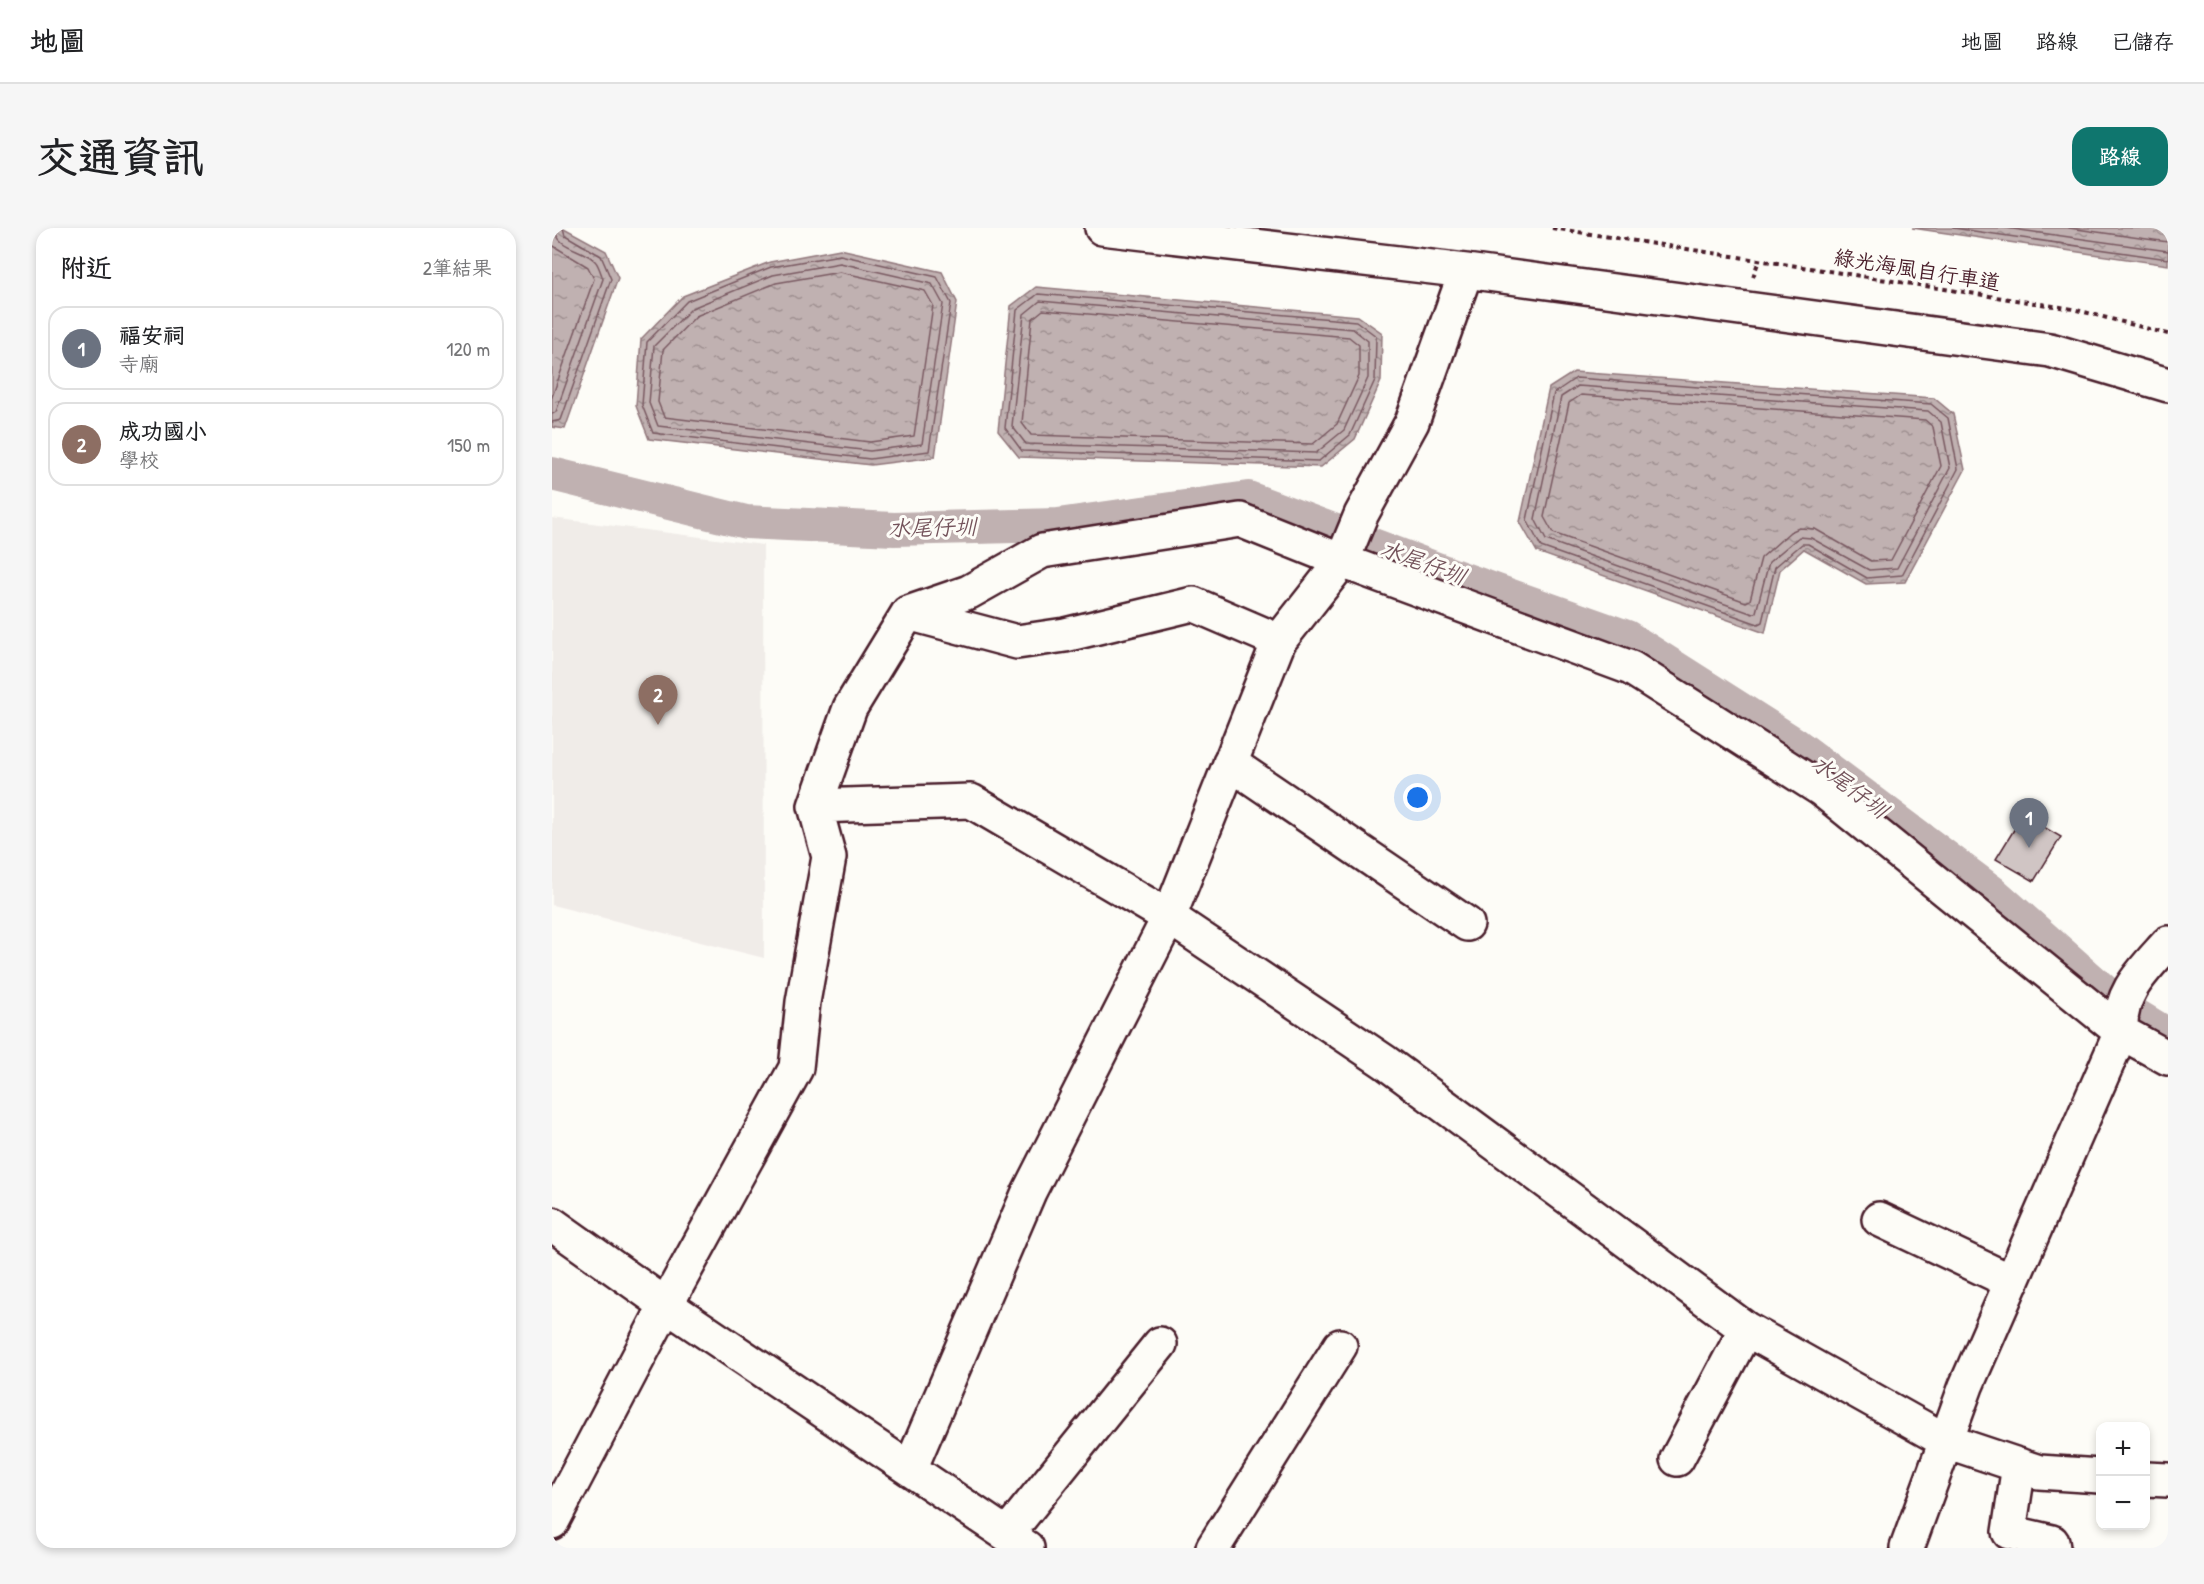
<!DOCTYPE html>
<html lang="zh-TW">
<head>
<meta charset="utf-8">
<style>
  :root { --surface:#fff; --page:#f6f6f6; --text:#202124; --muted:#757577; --line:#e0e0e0; --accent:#0f766e }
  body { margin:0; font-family:"Patrick Hand","LXGW WenKai TC",sans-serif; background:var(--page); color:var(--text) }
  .controls { position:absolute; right:18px; bottom:18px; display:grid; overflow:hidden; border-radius:12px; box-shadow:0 3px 9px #0003 }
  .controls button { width:54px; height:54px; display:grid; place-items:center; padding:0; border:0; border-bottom:2px solid var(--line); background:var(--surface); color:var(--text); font:30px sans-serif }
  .you { position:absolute; left:866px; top:570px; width:21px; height:21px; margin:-15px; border:4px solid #fff; border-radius:50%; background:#1a73e8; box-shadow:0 0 0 9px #1a73e833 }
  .badge { display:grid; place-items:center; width:39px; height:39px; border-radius:50%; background:var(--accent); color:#fff; font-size:20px; font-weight:700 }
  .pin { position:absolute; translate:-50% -50px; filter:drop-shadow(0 2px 3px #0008) }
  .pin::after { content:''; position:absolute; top:32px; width:21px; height:18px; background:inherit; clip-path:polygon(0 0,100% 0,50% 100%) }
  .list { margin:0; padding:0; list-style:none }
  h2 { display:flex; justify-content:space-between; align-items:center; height:78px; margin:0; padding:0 24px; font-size:26px }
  h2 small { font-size:20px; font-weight:400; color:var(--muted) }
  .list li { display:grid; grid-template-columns:39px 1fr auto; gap:18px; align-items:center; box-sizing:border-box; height:84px; margin:0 12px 12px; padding:0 12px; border:2px solid var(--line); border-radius:18px }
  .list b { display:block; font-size:22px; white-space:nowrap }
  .list p { margin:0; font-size:20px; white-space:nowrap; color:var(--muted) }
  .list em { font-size:20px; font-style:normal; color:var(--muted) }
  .map { position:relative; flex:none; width:1616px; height:1320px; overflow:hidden; border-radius:18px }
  header { display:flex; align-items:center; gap:36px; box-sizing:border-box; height:84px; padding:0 30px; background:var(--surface); border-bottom:2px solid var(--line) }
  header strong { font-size:28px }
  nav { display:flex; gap:33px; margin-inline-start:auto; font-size:21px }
  .intro { display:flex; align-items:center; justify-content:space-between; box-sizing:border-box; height:144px; padding:0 36px }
  h1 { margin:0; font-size:42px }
  .button { padding:15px 27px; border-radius:18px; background:var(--accent); color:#fff; font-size:21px; font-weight:700 }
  main { display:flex; gap:36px; padding:0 36px }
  aside { flex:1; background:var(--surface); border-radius:18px; box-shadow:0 3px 9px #0003 }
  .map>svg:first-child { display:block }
  .built { fill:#f0ece8 }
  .water { fill:url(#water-ripples); stroke:#91777b; stroke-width:1.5 }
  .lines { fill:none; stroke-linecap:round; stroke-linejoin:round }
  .shore { stroke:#795961; stroke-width:1.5 }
  .canal { stroke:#c0b1b1; stroke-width:34 }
  .building { fill:#d0c5c4; stroke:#4a1f2b; stroke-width:1.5 }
  .minor-casing { stroke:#4a1f2b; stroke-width:38 }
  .path { stroke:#4a1f2b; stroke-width:4; stroke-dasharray:4.5 4.5; stroke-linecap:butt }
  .minor { stroke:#fdfcf7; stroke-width:33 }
  .labels { text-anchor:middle; stroke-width:6; stroke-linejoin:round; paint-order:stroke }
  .street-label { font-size:21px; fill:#4a1f2b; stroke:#fdfcf7 }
  .water-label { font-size:22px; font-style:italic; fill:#73525a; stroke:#fdfcf7 }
</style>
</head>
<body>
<header>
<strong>地圖</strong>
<nav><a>地圖</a><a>路線</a><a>已儲存</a></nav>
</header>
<div class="intro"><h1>交通資訊</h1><a class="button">路線</a></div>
<main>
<aside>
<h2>附近<small>2筆結果</small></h2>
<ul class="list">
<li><span class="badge" style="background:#6b7280">1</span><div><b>福安祠</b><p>寺廟</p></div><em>120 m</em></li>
<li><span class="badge" style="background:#8d6e63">2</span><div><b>成功國小</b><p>學校</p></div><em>150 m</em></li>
</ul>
</aside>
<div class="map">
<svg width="1616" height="1320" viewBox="0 0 1616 1320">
  <defs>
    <pattern id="water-ripples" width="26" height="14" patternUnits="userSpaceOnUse" patternTransform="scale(1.5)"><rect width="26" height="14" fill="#c0b1b1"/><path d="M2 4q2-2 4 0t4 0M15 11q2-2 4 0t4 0" fill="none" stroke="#9e8f90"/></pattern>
  </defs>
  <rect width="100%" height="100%" fill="#fdfcf7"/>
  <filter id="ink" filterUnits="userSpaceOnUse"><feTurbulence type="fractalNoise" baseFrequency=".0167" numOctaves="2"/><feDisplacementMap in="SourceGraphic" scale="12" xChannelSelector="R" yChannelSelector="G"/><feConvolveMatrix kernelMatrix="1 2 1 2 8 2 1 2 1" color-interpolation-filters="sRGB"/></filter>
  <g filter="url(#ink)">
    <path class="built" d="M0 290 211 317 212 730 0 677Z"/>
    <path class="water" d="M0 0H12L54 23 66 50 13 201 0 199Z
      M1360 0H1616V37Z
      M288 21 390 44 405 74 383 229 319 237 97 211 84 178 89 111 131 68 218 34Z
      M484 59 806 88 830 105 829 153 803 211 769 239 467 229 446 203 459 78Z
      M1022 144 1382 170 1401 186 1413 242 1353 354 1314 356 1252 321 1228 342 1213 405 985 324 968 294 997 160Z"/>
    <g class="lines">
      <path class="shore" d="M1401 0 1616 31
        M1454 0 1616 23
        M1517 0 1616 14
        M0 17 36 39 42 51 0 169
        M288 27 385 49 399 75 377 223 318 231 101 205 90 177 95 114 135 73 219 39Z
        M288 35 380 56 391 76 370 216 318 223 106 198 97 175 102 118 140 80 221 47Z
        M288 44 373 63 381 77 362 208 318 214 112 189 106 174 111 122 144 88 224 55Z
        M486 66 804 93 824 108 823 152 798 207 767 233 470 223 453 200 465 82Z
        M488 73 801 101 816 113V150L792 202 764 225 474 216 460 198 472 86Z
        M491 82 797 109 807 117V148L785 196 761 216 479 207 470 195 480 91Z
        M1024 150 1379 176 1396 190 1406 241 1350 347 1315 350 1256 316H1250L1223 339 1210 394 1206 396 989 319 975 292 1002 165Z
        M1026 158 1376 183 1389 194 1398 240 1345 340 1317 342 1259 310 1247 309 1217 334 1204 384 1201 386 994 312 983 291 1009 169Z
        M1029 167 1373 192 1381 199 1389 238 1339 332 1319 333 1263 301 1247 300 1238 304 1209 330 1198 372 1194 374 1001 305 992 289 1017 175Z
        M0 186 4 184 51 51C49 46 47 37 43 33 31 20 4 21 3 0
        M0 194 9 192 59 51 49 28 13 7 11 0"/>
      <path class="canal" d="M0 246 194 294 342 301 506 297 696 270 903 348 1075 409 1243 516 1439 663 1553 764 1585 788 1616 807"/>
    </g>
    <path class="building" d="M1471 587 1509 609 1482 653 1444 631Z"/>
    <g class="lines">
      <defs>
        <path id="minor" d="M550 0 914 43 1498 122 1616 157
          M356 385 465 414 513 407 641 376 727 413
          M678 535 915 696
          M263 578 419 573 617 689 833 834 1194 1101 1394 1213 1487 1244 1548 1248
          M1327 991 1460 1054
          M0 996 114 1077 475 1320
          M1125 1231 1194 1101
          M1467 1237 1457 1304 1500 1314 1501 1320
          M358 1241 477 964 617 689 727 413 790 333 809 287 860 194 914 43
          M1594 1251 1616 1252
          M0 1294 114 1077 244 840 251 774 277 629 263 578 298 480 356 385 417 364 490 323 688 292 790 333 1079 440 1269 561 1569 804 1616 830
          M455 1306 608 1116
          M661 1320 788 1118
          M1355 1320 1414 1158 1569 804C1566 765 1591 743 1616 715"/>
      </defs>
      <use href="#minor" class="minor-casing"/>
      <path class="path" d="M1000 0 1521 81 1616 106
        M1201 49 1207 32"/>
      <use href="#minor" class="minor"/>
    </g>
  </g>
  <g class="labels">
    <g class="street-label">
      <text transform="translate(1365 42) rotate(9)" y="7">綠光海風自行車道</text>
    </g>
    <g class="water-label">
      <text transform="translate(380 299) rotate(-1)" y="8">水尾仔圳</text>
      <text transform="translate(871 334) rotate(20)" y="8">水尾仔圳</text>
      <text transform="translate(1298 558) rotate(37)" y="8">水尾仔圳</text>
    </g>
  </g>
</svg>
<div class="controls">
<button>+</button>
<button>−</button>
</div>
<div class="you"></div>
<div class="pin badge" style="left:1477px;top:620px;background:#6b7280">1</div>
<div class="pin badge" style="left:106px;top:497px;background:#8d6e63">2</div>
</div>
</main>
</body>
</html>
